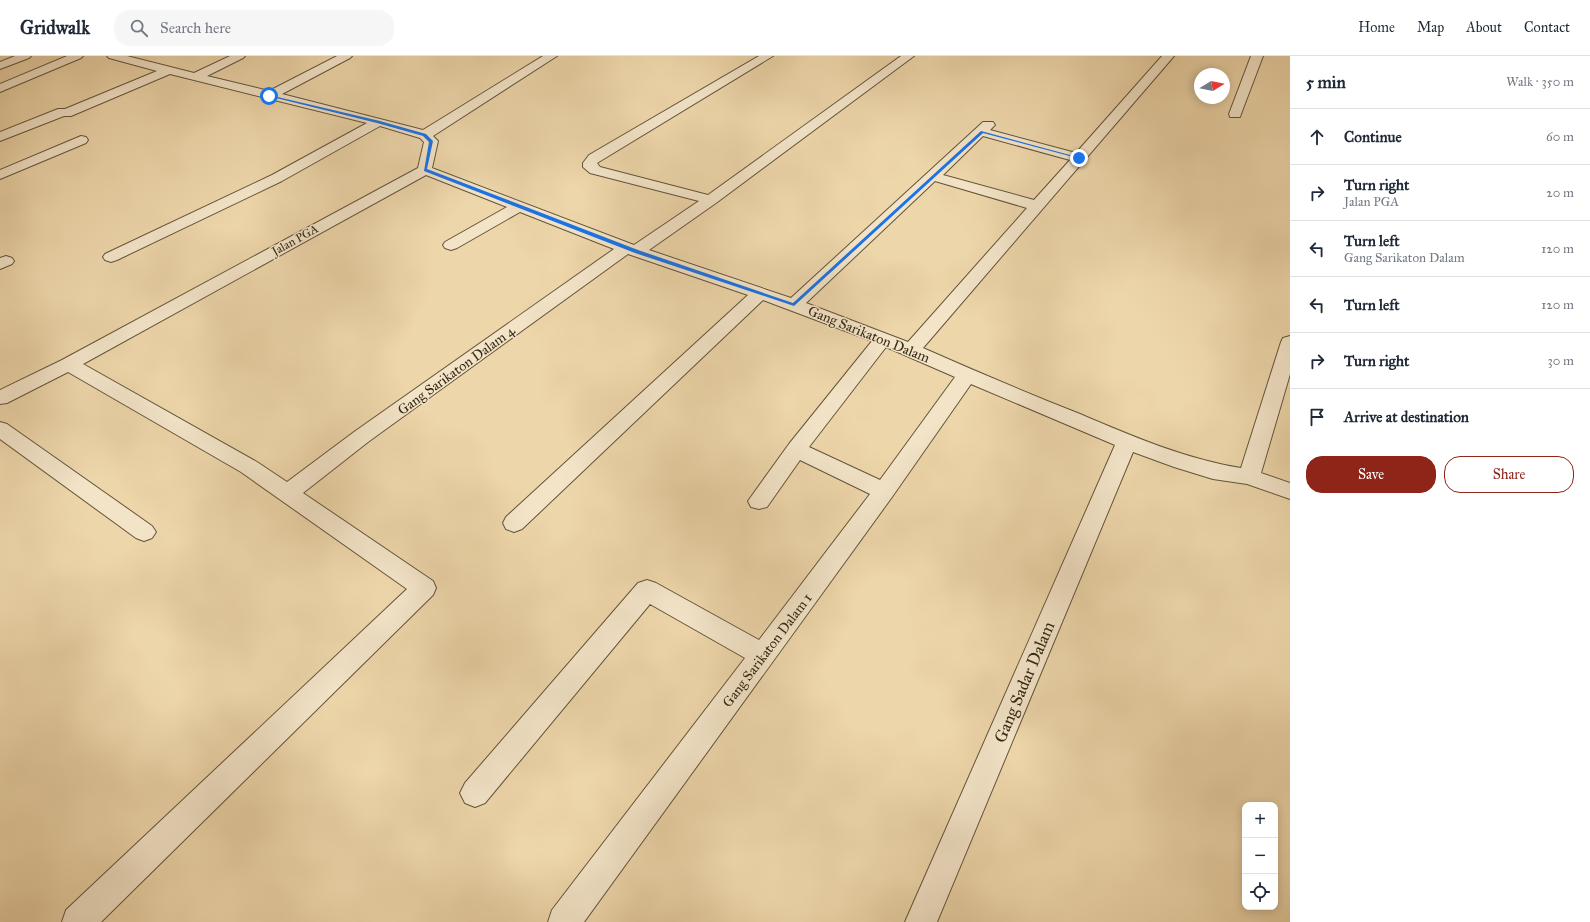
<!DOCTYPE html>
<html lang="en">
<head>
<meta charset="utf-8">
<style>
  :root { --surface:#fff; --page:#f6f6f7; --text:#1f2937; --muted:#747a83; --line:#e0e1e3; --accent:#8f2418 }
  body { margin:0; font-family:"IM FELL Great Primer",serif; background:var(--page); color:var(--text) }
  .controls { position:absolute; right:12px; bottom:12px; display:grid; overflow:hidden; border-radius:8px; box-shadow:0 2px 10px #0003 }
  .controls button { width:36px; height:36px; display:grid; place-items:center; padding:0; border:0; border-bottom:1px solid var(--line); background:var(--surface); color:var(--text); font:20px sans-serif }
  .compass { position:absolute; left:1194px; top:12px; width:36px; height:36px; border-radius:50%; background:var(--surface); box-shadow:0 2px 10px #0003; rotate:80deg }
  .stop { position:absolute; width:12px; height:12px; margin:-9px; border:3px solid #1a73e8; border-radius:50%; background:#fff }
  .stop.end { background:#1a73e8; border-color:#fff; box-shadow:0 1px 4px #0008 }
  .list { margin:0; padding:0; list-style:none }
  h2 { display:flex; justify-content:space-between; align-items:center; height:52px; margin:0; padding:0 16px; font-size:17px }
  h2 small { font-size:13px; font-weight:400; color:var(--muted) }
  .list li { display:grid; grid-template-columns:26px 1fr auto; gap:12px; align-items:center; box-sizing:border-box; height:56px; padding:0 16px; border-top:1px solid var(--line) }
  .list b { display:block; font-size:15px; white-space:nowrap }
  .list p { margin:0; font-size:13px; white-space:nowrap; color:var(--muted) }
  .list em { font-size:13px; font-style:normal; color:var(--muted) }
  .actions { display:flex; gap:8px; padding:12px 16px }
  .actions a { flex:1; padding:9px 0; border:1px solid var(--accent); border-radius:16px; text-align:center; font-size:14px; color:var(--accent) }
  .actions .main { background:var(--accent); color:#fff }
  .icon { flex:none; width:22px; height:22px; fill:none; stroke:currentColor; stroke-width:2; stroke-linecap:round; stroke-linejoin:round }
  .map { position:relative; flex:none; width:1290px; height:866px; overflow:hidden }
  header { display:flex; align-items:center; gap:24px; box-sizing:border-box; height:56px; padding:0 20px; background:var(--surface); border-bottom:1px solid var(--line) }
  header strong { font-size:19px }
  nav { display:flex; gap:22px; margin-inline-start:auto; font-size:14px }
  .search { width:280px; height:36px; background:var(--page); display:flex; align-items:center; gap:10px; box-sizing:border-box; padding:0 14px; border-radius:16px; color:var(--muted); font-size:15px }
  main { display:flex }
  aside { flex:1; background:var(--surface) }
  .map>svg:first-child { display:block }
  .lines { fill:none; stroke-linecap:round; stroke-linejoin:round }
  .minor-casing { stroke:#63543a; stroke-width:2 }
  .minor { fill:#f3e4c8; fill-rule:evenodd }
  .route { fill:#1a73e8 }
  .labels { text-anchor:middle; stroke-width:3; stroke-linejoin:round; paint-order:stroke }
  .far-street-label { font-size:12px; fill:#352815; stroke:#f3e4c8 }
  .street-label { font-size:14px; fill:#352815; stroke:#f3e4c8 }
  .near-street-label { font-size:17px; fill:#352815; stroke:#f3e4c8 }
</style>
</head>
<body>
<header>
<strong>Gridwalk</strong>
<div class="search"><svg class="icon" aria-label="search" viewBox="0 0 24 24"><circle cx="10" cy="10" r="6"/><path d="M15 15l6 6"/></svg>Search here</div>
<nav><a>Home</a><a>Map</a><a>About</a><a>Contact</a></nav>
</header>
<main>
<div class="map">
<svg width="1290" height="866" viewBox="0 0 1290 866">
  <rect width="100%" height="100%" fill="#edd6aa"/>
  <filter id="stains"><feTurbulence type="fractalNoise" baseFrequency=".005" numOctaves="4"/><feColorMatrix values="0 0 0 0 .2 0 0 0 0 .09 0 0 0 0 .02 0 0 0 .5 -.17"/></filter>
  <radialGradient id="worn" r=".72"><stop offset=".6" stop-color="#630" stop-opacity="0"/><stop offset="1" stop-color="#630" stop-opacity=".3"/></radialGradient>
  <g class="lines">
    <defs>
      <path id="minor" d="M15 0H31L29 2 0 13V6Z
        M67 0H83L81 2 0 36V28Z
        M107 0H127L194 17 230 0H245L243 2 207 20 269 35 337 0H352L350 2 282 38 423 74 543 0H557L433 80 438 85 432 112 634 189 699 145 590 117 583 111V107L589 99 759 0H773L597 107 600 111 708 139 901 0H914L716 147 649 194 791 242 983 66H993L995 69 990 74 1076 97 1162 0H1174L923 292C975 315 1027 337 1080 358 1132 380 1185 403 1241 412L1281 286 1283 282 1290 280V318L1261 417 1290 427V443L1247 428 1213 423 1174 411 1133 396 937 866H905L1115 389 971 328 892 441 584 866H548L552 854 745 602 650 548 485 747 475 751 465 747 460 737 465 727 638 527 647 524 656 527 759 584 870 438 800 404 767 451 759 453 751 451 748 445 789 388 872 285 763 244 522 473 514 476 506 473 503 467 506 461 748 239 628 198 368 386 303 437 433 525 436 532 433 539 101 866H62L66 854 407 533 241 416 68 316 7 347 0 348V334L62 304 418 112 424 86 420 82 380 70 282 125 117 204 111 206 105 204 103 201 105 198 272 119 367 67 170 18 71 60H64L0 85V76L58 53H65L157 15 109 2ZM983 80 1070 104 1034 144 943 119ZM426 119 507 151 445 186 443 189 445 192 451 194 457 192 520 156 614 193 354 376 287 426 257 406 83 308ZM935 125 1027 152 908 286 806 247ZM886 291 955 321 880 424 809 391Z
        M1251 0H1263L1241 58 1240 61H1230L1229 58Z
        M81 80 86 81 88 84 86 87 0 123V114Z
        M6 200 12 202 14 205 12 208 0 213V202Z
        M0 366 7 368 152 470 156 476 152 482 144 485 136 482 0 383Z"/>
    </defs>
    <use href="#minor" class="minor-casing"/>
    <use href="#minor" class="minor"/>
  </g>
  <path class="route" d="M269 39 380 65 426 78 433 85 427 113 638 194 793 247 981 75 1081 102H1077L983 77 794 250 635 197 424 115 429 86 423 80 377 67 268 40Z"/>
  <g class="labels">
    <g class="far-street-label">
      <text transform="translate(295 184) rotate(-29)" y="4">Jalan PGA</text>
    </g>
    <g class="street-label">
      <text transform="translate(869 278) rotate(22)" y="5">Gang Sarikaton Dalam</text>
      <text transform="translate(456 314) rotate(-36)" y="5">Gang Sarikaton Dalam 4</text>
      <text transform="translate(767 594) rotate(-53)" y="5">Gang Sarikaton Dalam 1</text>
    </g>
    <g class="near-street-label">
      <text transform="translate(1024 626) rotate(-67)" y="6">Gang Sadar Dalam</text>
    </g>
  </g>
  <rect width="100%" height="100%" filter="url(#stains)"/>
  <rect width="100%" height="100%" fill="url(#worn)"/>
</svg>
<div class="controls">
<button>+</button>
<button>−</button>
<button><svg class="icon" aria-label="locate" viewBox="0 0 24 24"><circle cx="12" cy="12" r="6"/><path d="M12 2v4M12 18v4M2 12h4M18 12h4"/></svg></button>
</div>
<svg class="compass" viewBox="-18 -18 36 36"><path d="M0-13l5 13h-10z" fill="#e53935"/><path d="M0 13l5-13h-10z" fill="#747a83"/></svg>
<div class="stop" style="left:269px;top:40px"></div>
<div class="stop end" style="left:1079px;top:102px"></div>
</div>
<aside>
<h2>5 min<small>Walk · 350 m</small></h2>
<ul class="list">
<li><svg class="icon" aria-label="ahead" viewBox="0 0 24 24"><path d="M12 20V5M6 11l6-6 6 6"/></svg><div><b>Continue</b></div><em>60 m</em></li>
<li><svg class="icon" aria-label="right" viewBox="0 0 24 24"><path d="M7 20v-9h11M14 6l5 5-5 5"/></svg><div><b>Turn right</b><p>Jalan PGA</p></div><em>20 m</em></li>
<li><svg class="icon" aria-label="left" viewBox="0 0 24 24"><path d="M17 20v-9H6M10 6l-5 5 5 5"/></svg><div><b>Turn left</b><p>Gang Sarikaton Dalam</p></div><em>120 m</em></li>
<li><svg class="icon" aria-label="left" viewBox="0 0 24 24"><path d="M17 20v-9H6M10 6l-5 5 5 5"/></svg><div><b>Turn left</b></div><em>120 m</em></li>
<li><svg class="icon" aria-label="right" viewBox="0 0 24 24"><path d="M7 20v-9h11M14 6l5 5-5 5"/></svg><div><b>Turn right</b></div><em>30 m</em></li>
<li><svg class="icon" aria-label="arrive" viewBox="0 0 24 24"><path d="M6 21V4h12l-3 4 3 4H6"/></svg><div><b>Arrive at destination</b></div></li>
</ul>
<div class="actions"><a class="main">Save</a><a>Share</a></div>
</aside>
</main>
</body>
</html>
